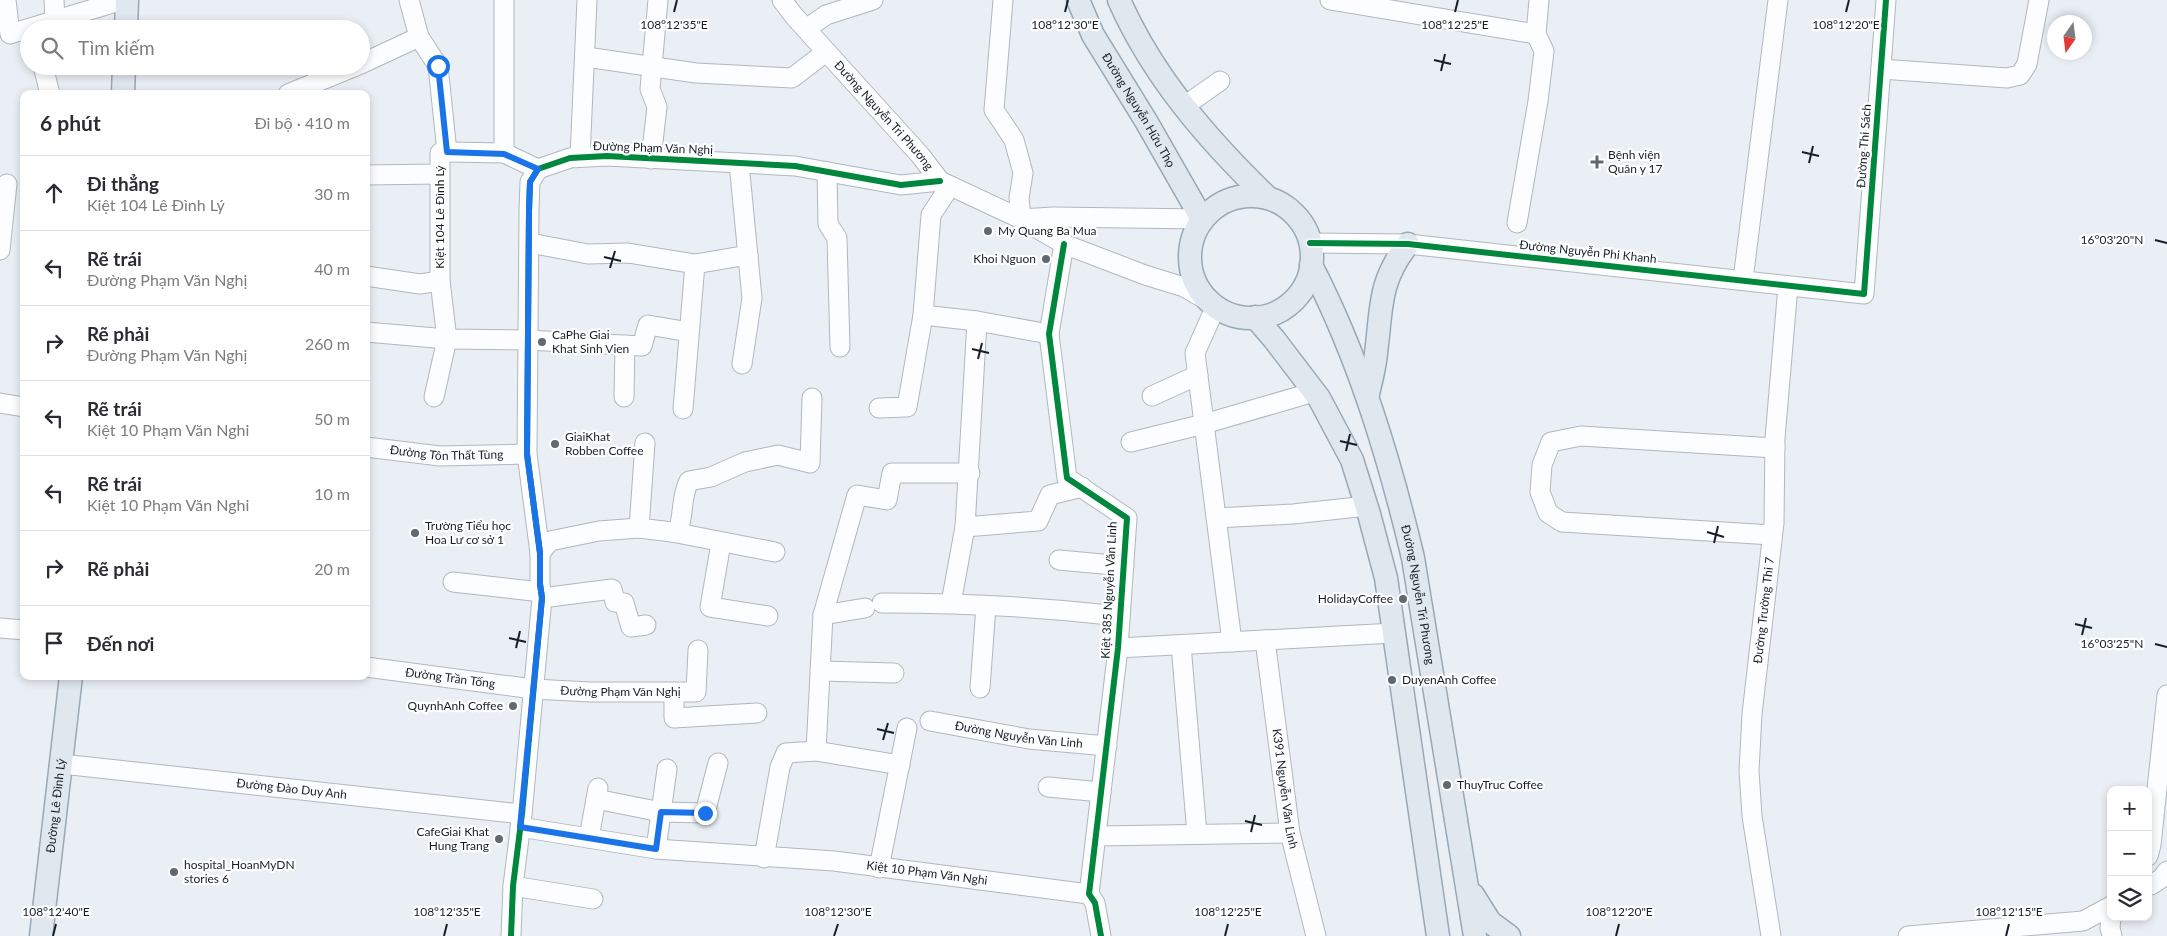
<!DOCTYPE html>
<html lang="vi">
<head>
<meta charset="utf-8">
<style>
  :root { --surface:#fff; --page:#f7f7f7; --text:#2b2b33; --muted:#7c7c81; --line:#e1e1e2 }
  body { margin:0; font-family:Lato,sans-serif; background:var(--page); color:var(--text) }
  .controls { position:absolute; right:15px; bottom:15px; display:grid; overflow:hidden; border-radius:10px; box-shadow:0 2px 8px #0003 }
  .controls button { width:45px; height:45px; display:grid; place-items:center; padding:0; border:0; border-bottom:1px solid var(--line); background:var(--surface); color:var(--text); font:25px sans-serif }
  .compass { position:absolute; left:2047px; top:15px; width:45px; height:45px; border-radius:50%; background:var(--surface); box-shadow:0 2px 8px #0003; rotate:194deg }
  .stop { position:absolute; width:15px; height:15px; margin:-11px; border:4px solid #1a73e8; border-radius:50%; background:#fff }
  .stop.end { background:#1a73e8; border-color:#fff; box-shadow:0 1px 5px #0008 }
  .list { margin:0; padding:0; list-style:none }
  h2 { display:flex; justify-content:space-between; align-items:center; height:65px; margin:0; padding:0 20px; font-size:21px }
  h2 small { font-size:16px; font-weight:400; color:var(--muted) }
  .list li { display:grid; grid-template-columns:32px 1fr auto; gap:15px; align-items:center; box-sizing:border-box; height:75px; padding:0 20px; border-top:1px solid var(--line) }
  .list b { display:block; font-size:19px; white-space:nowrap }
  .list p { margin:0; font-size:16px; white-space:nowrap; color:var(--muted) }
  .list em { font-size:16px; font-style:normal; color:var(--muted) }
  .icon { flex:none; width:28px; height:28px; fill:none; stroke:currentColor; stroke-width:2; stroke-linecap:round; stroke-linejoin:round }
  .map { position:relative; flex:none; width:2167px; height:936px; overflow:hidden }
  .search { position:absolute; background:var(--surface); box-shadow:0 2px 8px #0003; left:20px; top:20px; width:350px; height:55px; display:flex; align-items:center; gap:12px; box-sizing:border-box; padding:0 18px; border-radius:28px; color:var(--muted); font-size:19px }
  .panel { position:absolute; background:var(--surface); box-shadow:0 2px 8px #0003; left:20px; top:90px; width:350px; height:590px; border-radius:10px }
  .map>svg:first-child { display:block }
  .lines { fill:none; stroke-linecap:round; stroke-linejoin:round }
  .minor-casing { stroke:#b0b7bf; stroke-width:21 }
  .major-casing { stroke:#99a8b6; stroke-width:25 }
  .minor { stroke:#fcfdfe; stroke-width:19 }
  .major { stroke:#e0e7ee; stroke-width:22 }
  .cycleway-casing { stroke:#fff; stroke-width:9 }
  .cycleway { stroke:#00873e; stroke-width:6 }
  .route { stroke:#1a73e8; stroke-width:6 }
  .ticks { fill:none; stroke:#161f29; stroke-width:2 }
  .poi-dot { fill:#606870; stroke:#fff; stroke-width:2 }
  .labels { text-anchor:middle; stroke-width:4.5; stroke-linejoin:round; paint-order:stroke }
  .street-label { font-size:12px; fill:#161f29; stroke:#fff }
  .poi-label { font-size:12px; fill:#161f29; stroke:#fff; text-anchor:start }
  .ticks-label { font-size:12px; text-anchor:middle; fill:#161f29; stroke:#fff; stroke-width:4.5; stroke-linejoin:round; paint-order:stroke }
</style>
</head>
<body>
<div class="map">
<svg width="2167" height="936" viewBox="0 0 2167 936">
  <rect width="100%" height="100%" fill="#eaeff5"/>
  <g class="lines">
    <defs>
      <g id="minor">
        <path d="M6 0 10 34 123 0"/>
        <path d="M54 0 55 20"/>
        <path id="s1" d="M782 0 794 16 920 155 940 181 1021 219 1064 244 1145 275 1184 287 1210 302"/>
        <path d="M1003 0 994 110 1014 140 1023 173 1019 198 1021 219"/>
        <path d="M1330 0 1536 34"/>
        <path d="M806 29 826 15 873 0"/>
        <path d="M586 57 696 73 792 78 826 52"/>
        <path d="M361 64 419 37"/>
        <path d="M43 66 50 94"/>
        <path d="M1881 69 2007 78 2020 75 2027 64 2039 0"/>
        <path d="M288 94 356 66"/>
        <path d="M1183 107 1220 81"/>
        <path d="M447 152 504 153 538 169"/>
        <path d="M504 153V0"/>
        <path d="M580 157 587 0"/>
        <path d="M651 159 657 107 650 89 658 0"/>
        <path d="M739 163 752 298 742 364"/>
        <path d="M827 172 828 224 837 238 840 347"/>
        <path d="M366 175 439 174"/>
        <path d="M950 186 931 215 923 315 977 321 1049 334"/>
        <path d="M1021 219 1053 217 1202 219"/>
        <path d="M1517 223 1538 101 1544 51 1536 34 1539 0"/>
        <path d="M530 243 588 254 628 253 695 264 748 255"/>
        <path d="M1310 243 1408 244 1864 294 1886 0"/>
        <path d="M1064 244 1049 334 1067 478 1127 518 1118 648 1089 894 1095 903 1101 936"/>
        <path d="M0 250 7 184"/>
        <path d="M366 276 420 284 440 281V153L447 152 438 66 419 37 409 0"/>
        <path d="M1743 280 1778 0"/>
        <path d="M1216 306 1195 353 1232 642"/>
        <path d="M366 332 447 339 527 340 642 346 648 325 689 332"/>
        <path d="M1152 396 1198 375"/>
        <path d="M434 397 447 339 440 281"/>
        <path d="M624 397 625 345"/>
        <path d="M0 403 24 407"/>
        <path d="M879 408 907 407 923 315"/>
        <path d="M683 409 695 264"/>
        <path d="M1131 442 1204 424 1314 392"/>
        <path id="s2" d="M366 447 440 456 527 454"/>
        <path d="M1216 518 1293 514 1367 506"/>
        <path d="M965 527 1038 521 1050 495 1082 487"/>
        <path d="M639 528 645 443"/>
        <path d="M672 532 775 552"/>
        <path d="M1772 535 1562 522 1548 513 1540 492 1542 465 1551 442 1581 436 1775 448"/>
        <path d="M721 543 710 607 768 616"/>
        <path d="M540 553 550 541 599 531 639 528 672 532 679 528C684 510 681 497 689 481L711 477 745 462 778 455 810 463 812 398"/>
        <path d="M1059 560 1124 566"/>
        <path d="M453 582 541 592"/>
        <path d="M542 598 612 589 615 602 624 603 631 627 646 625"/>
        <path d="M882 603C961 603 1041 607 1120 616"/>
        <path d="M951 603 965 527 977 321"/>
        <path d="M823 615 865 608"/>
        <path d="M0 628 24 630"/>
        <path id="s3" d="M1265 640 1290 833 1316 936"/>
        <path d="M1181 645 1197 834"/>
        <path d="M1118 648 1394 633"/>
        <path id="s4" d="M366 667 533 689 590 692H696L698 650"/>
        <path d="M820 671 894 673"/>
        <path d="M980 688 986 606"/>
        <path d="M674 692V718L757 713"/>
        <path id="s5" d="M930 721 1029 739 1107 746"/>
        <path d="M816 751 900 765"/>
        <path id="s6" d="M62 764 522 814"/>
        <path d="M1048 787 1101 792"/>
        <path d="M596 799 661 812 705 813 718 763"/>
        <path id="s7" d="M520 827 656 849 834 861 1089 894"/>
        <path d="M1097 836 1290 833"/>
        <path d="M589 838 598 788"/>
        <path d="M656 849 667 769"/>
        <path d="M2148 856 2151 845 2167 695"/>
        <path d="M764 858 780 767 786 753 816 751 823 615 857 495 887 500 892 473H970"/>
        <path d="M879 868 907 728"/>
        <path d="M2151 885 2162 878 2167 871"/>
        <path d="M513 886 593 899"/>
        <path d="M2111 917 2110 928 2112 936"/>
        <path d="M511 936 513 886 522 814 542 598 540 584V553L527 454 529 211 530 182 538 169 570 158 607 156 795 166 901 185 940 181"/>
        <path id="s8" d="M1771 936 1752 816 1749 771 1752 714 1774 523 1775 438 1788 286"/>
        <path d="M1908 936 2083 921 2111 906"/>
      </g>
      <g id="major">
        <path id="s9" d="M1078 0 1093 35 1146 121 1202 219"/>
        <path d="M1119 0C1153 77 1208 140 1268 198"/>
        <path d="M126 29 127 0"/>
        <path d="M123 94 124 66"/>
        <circle cx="1251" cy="257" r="61"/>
        <path id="s10" d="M1311 265C1359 358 1389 457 1413 558L1475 936"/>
        <path d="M1255 317 1274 339 1319 398 1352 460 1369 514 1386 578 1438 936"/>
        <path d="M1368 394C1371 380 1375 367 1376 353 1382 308 1378 282 1408 244"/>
        <path d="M1473 895 1490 922 1509 936"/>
        <path id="s11" d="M41 936 71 676"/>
      </g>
    </defs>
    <use href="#minor" class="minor-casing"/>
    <use href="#major" class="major-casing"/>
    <use href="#minor" class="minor"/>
    <use href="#major" class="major"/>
    <defs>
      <path id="cycleway" d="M1310 243 1408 244 1864 294 1886 0
        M1064 244 1049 334 1067 478 1127 518 1118 648 1089 894 1095 903 1101 936
        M511 936 513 886 522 814 542 598 540 584V553L527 454 529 211 530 182 538 169 570 158 607 156 795 166 901 185 940 181"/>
    </defs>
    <use href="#cycleway" class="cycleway-casing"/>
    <use href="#cycleway" class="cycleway"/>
  </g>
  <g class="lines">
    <path class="route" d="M438 66 447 152 504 154 538 169 530 182 529 211 527 454 540 553V584L542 598 520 827 656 849 661 812 705 813"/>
  </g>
  <path class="ticks" d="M674 12 677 0M1065 12 1068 0M1455 12 1458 0M1846 12 1849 0M1434 60 1451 64M1441 71 1445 54M1802 152 1819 156M1809 163 1813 146M2155 240 2167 243M604 257 621 261M610 268 615 251M972 349 989 353M978 359 982 343M1340 441 1357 445M1346 451 1350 434M1707 532 1724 537M1714 543 1718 526M2075 624 2092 628M2082 635 2086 618M509 638 526 642M2155 644 2167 647M516 648 520 631M877 729 894 733M883 740 888 723M1245 821 1262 825M1251 832 1255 815M53 936 56 924M444 936 447 924M834 936 838 924M1225 936 1228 924M1616 936 1619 924M2006 936 2009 924"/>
  <g class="poi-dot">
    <path d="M1594.5 154.5h5v5h5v5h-5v5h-5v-5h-5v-5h5z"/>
    <circle cx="988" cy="231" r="5"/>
    <circle cx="1046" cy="259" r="5"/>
    <circle cx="542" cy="342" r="5"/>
    <circle cx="555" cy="444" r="5"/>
    <circle cx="415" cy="533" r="5"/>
    <circle cx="1403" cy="599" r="5"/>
    <circle cx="1392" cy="680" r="5"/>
    <circle cx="513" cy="706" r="5"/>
    <circle cx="1447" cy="785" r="5"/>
    <circle cx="499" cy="839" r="5"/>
    <circle cx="174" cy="872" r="5"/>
  </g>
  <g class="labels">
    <g class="street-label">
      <text dy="4" stroke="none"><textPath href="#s9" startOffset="126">Đường Nguyễn Hữu Thọ</textPath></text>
      <text dy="4" stroke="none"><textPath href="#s1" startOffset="154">Đường Nguyễn Tri Phương</textPath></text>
      <text transform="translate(1864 146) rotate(-86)" y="4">Đường Thi Sách</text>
      <text transform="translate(653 148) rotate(2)" y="4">Đường Phạm Văn Nghị</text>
      <text transform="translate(440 217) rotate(-90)" y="4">Kiệt 104 Lê Đình Lý</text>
      <text transform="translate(1588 252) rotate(6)" y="4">Đường Nguyễn Phi Khanh</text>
      <text dy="4" stroke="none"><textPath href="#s2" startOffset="81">Đường Tôn Thất Tùng</textPath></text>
      <text transform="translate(1109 590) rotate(-87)" y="4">Kiệt 385 Nguyễn Văn Linh</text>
      <text dy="4" stroke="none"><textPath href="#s10" startOffset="348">Đường Nguyễn Tri Phương</textPath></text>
      <text dy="4" stroke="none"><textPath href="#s8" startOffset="328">Đường Trường Thi 7</textPath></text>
      <text dy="4" stroke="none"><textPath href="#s4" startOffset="85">Đường Trần Tống</textPath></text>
      <text dy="4" stroke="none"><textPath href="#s4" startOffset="256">Đường Phạm Văn Nghị</textPath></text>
      <text dy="4" stroke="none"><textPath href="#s5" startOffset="90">Đường Nguyễn Văn Linh</textPath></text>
      <text dy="4" stroke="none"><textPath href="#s6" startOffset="231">Đường Đào Duy Anh</textPath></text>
      <text dy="4" stroke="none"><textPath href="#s3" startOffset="150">K391 Nguyễn Văn Linh</textPath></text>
      <text dy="4" stroke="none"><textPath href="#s11" startOffset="131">Đường Lê Đình Lý</textPath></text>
      <text dy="4" stroke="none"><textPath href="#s7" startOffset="410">Kiệt 10 Phạm Văn Nghi</textPath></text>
    </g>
    <g class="poi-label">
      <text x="1608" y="159">Bệnh viện<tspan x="1608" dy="14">Quân y 17</tspan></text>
      <text x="998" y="235">My Quang Ba Mua</text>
      <text x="1036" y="263" text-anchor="end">Khoi Nguon</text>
      <text x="552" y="339">CaPhe Giai<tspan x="552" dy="14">Khat Sinh Vien</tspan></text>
      <text x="565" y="441">GiaiKhat<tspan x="565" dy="14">Robben Coffee</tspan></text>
      <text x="425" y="530">Trường Tiểu học<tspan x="425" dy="14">Hoa Lư cơ sở 1</tspan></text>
      <text x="1393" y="603" text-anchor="end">HolidayCoffee</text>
      <text x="1402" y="684">DuyenAnh Coffee</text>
      <text x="503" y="710" text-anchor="end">QuynhAnh Coffee</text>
      <text x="1457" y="789">ThuyTruc Coffee</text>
      <text x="489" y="836" text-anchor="end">CafeGiai Khat<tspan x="489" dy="14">Hung Trang</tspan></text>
      <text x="184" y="869">hospital_HoanMyDN<tspan x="184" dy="14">stories 6</tspan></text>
    </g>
  </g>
  <g class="ticks-label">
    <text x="674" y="29">108°12'35"E</text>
    <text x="1065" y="29">108°12'30"E</text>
    <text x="1455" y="29">108°12'25"E</text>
    <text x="1846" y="29">108°12'20"E</text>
    <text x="2112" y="244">16°03'20"N</text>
    <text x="2112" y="648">16°03'25"N</text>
    <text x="56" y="916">108°12'40"E</text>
    <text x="447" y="916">108°12'35"E</text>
    <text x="838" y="916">108°12'30"E</text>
    <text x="1228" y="916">108°12'25"E</text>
    <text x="1619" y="916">108°12'20"E</text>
    <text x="2009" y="916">108°12'15"E</text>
  </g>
</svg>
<div class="controls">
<button>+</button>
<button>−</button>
<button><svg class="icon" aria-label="layers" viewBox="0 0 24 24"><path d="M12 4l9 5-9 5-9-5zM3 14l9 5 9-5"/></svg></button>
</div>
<svg class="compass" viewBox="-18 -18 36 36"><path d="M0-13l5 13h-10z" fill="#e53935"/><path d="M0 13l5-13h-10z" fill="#7c7c81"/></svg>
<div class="stop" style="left:438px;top:66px"></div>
<div class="stop end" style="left:705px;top:813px"></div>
<div class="search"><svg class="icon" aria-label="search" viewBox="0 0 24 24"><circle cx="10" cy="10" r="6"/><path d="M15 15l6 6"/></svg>Tìm kiếm</div>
<section class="panel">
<h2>6 phút<small>Đi bộ · 410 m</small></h2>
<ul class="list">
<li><svg class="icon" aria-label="ahead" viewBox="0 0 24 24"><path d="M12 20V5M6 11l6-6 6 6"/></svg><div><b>Đi thẳng</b><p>Kiệt 104 Lê Đình Lý</p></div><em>30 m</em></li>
<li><svg class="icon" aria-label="left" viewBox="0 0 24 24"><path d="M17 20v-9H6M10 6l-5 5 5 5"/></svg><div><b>Rẽ trái</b><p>Đường Phạm Văn Nghị</p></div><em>40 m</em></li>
<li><svg class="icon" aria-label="right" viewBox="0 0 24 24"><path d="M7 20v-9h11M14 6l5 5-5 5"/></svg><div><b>Rẽ phải</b><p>Đường Phạm Văn Nghị</p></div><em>260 m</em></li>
<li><svg class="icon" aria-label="left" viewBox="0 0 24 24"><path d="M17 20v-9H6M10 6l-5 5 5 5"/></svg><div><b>Rẽ trái</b><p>Kiệt 10 Phạm Văn Nghi</p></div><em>50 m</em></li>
<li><svg class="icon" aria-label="left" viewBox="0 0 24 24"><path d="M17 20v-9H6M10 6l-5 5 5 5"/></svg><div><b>Rẽ trái</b><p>Kiệt 10 Phạm Văn Nghi</p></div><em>10 m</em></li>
<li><svg class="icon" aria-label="right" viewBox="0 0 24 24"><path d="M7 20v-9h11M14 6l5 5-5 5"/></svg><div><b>Rẽ phải</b></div><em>20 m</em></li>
<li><svg class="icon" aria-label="arrive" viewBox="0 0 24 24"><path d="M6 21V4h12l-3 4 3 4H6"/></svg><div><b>Đến nơi</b></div></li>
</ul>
</section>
</div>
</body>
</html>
